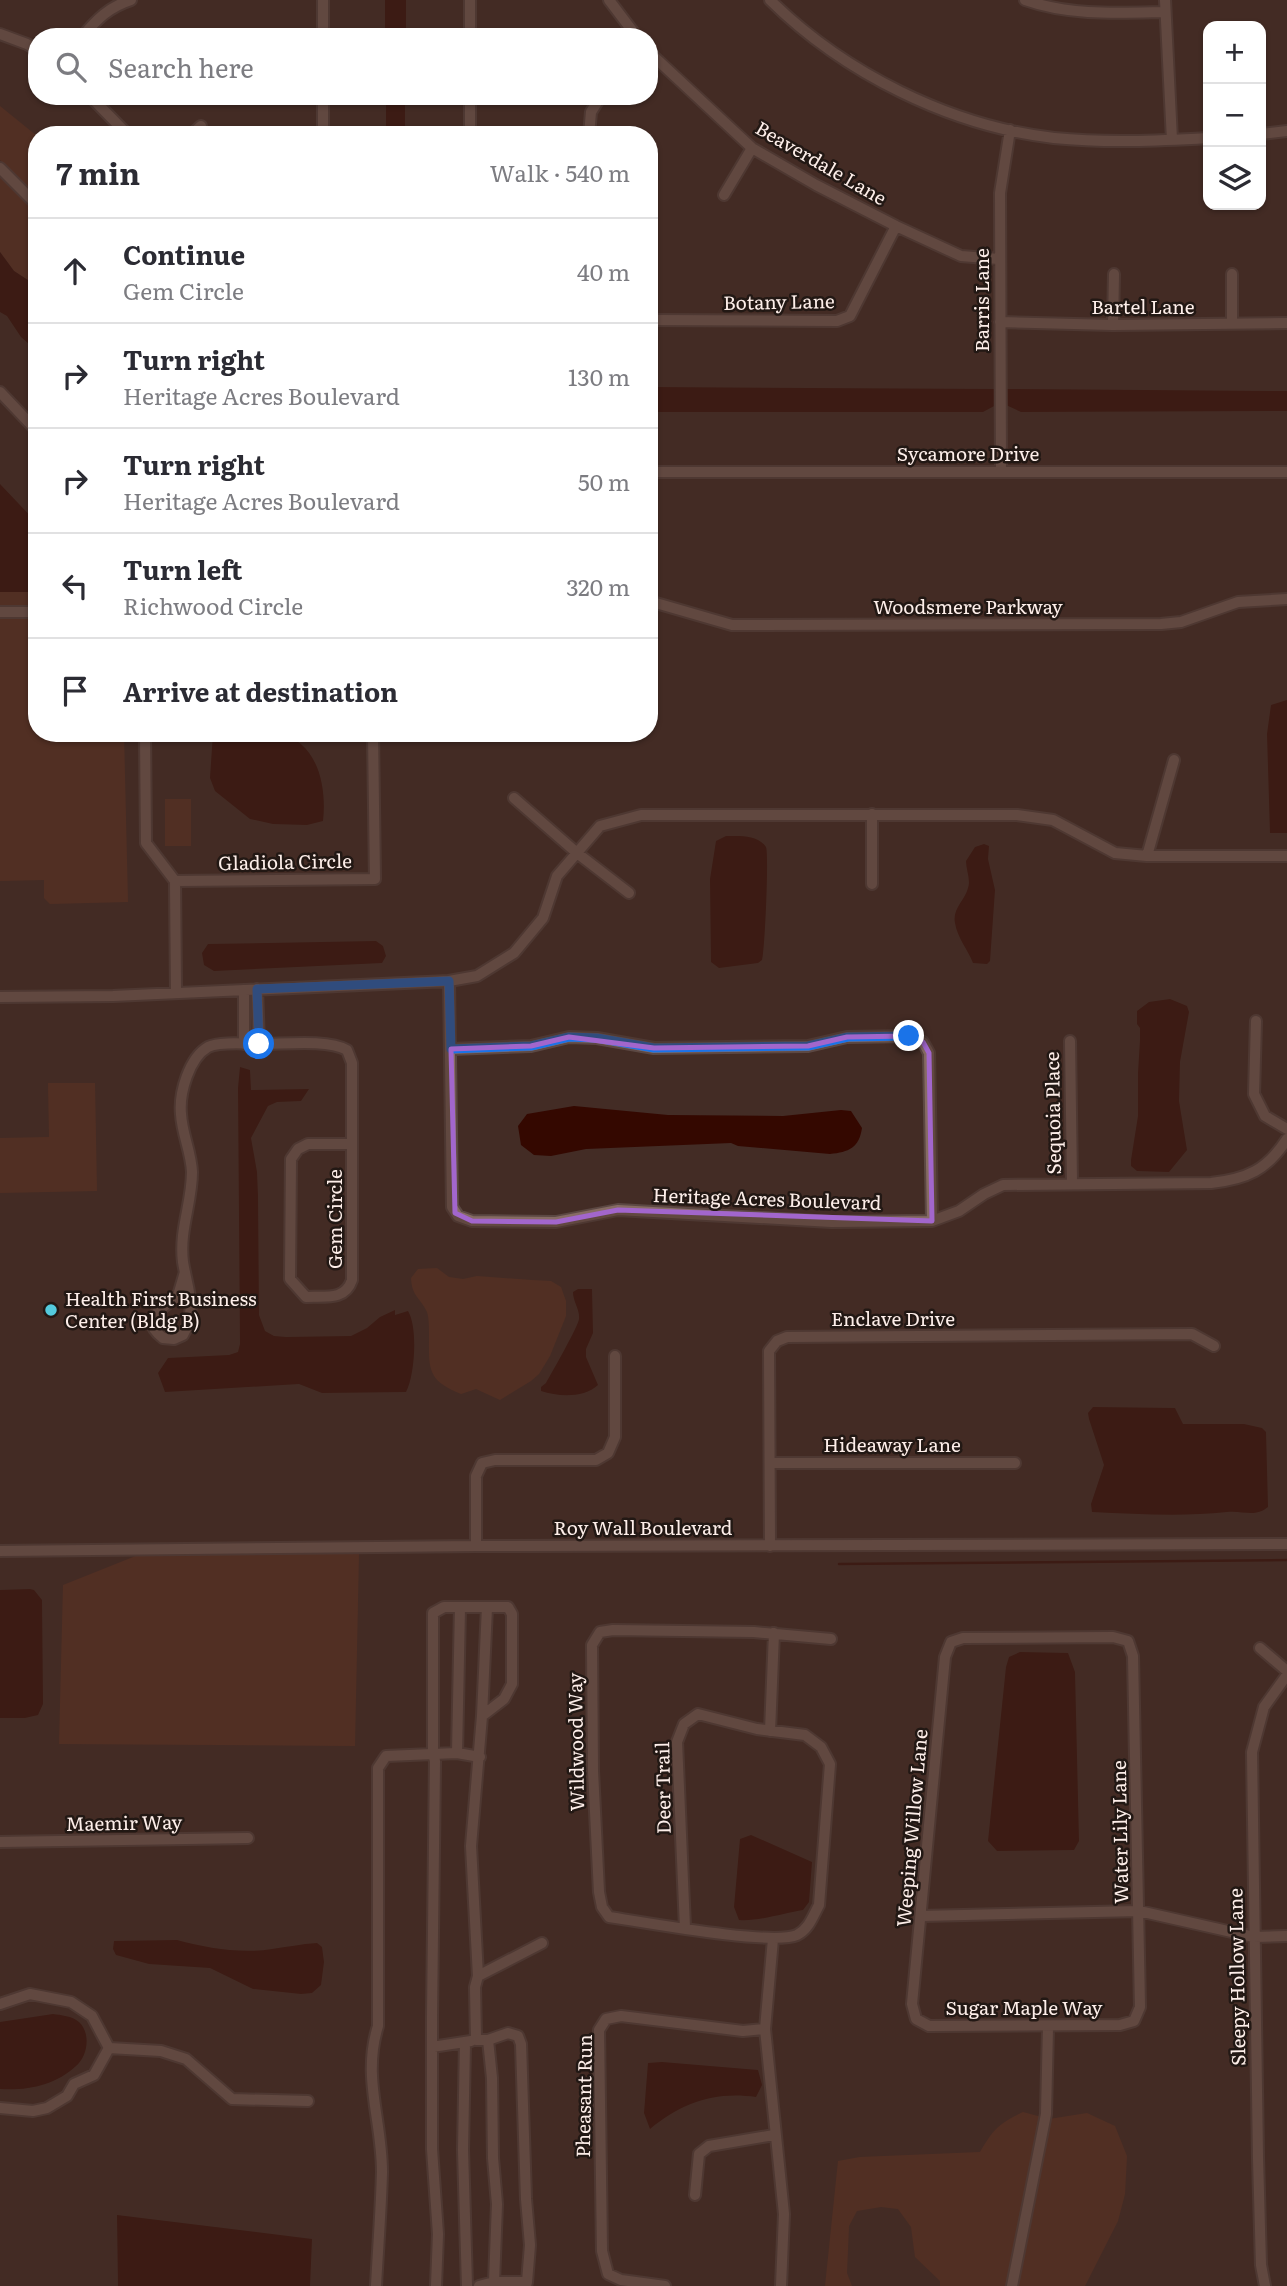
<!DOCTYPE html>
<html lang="en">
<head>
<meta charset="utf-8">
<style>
  :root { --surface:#fff; --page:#f7f7f7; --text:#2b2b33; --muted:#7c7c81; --line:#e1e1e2 }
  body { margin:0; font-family:Literata,serif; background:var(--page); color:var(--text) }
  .controls { position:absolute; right:21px; top:21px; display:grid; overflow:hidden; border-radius:14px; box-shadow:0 2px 5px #0004 }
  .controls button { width:63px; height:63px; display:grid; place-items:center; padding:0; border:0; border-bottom:2px solid var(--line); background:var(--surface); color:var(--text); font:35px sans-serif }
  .stop { position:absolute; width:21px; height:21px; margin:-16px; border:5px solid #1a73e8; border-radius:50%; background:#fff }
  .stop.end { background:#1a73e8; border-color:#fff; box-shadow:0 2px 7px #0008 }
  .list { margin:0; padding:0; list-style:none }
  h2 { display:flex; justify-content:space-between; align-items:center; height:91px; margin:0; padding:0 28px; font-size:30px }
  h2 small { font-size:23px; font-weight:400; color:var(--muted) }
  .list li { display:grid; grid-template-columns:46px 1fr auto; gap:21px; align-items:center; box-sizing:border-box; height:105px; padding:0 28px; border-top:2px solid var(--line) }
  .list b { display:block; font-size:26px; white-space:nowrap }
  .list p { margin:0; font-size:23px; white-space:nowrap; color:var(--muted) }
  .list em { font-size:23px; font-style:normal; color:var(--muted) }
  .icon { flex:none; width:38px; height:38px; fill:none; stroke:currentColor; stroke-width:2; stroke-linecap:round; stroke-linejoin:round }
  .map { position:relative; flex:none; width:1287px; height:2286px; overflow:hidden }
  .search { position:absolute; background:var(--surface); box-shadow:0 2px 5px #0004; left:28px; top:28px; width:630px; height:77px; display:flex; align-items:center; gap:18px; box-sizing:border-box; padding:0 24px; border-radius:28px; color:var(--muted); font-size:26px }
  .panel { position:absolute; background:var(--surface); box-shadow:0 2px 5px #0004; left:28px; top:126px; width:630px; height:616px; border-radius:28px }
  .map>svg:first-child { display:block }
  .green { fill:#633322 }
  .water { fill:#340800 }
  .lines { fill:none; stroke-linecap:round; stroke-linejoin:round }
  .stream { stroke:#340800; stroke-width:2.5 }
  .minor-casing { stroke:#5c4843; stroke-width:14 }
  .minor { stroke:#866b63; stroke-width:10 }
  .route { stroke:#1a73e8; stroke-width:9 }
  .marked { fill:none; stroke:#a266cc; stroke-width:5; stroke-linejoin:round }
  .poi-dot { fill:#54cadd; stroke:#221814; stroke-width:2.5 }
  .labels { text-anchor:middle; stroke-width:5; stroke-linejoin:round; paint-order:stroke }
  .street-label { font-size:19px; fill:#fdeee9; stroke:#221814 }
  .poi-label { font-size:19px; fill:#fdeee9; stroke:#221814; text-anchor:start }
</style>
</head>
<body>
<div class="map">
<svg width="1287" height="2286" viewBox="0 0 1287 2286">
  <rect width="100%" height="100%" fill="#432c25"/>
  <path class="green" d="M0 106 37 136V198L0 160Z
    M0 175 37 213V286L14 271 0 252Z
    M0 592H37V606H0Z
    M0 617H37V733H124L128 902 50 904 44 898V880L0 881Z
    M165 799H191V846H165Z
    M48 1083H95L97 1191 0 1193V1138L49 1137Z
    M437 1268 449 1277 463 1279 477 1276 532 1280 551 1281 561 1287 566 1301V1316L550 1356 539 1374 531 1381 500 1400 476 1389 461 1394C426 1380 429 1368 429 1333 429 1327 429 1318 427 1312 420 1297 412 1297 411 1278L418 1269Z
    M359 1553 355 1746 59 1744 63 1585 138 1555Z
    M1023 2112 1049 2119 1087 2113 1115 2126 1127 2156 1125 2194 1118 2221 1085 2286H940V2281L915 2257 911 2227 898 2209 881 2207 857 2211 849 2226 847 2273 852 2286H825L838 2161 860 2157 980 2152C994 2128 999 2124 1023 2112Z"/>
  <path class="water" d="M385 0H406V37H385Z
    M386 96H405V135H386Z
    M0 252 14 271 37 286V351L21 337 7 316 0 312Z
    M649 387 995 389 996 405 983 412H649Z
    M1005 389 1287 391V411L1021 412 1006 405Z
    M0 484 37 523V592H0Z
    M1287 700V833H1270L1267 734 1271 705Z
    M213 733C232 733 260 730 278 733 318 741 327 787 323 821L307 825 273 824 250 819 215 791 210 778Z
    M726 836C739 836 757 834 766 847 769 853 765 949 762 960L758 963 719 968 711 962 710 879 716 841Z
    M984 844 989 846 988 859 995 890 990 961 987 964 973 963C968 950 957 937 955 923 952 909 965 900 968 888 971 880 966 870 966 861L975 847Z
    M376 941 383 946 386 956 382 963 214 971 204 965 202 953 208 944Z
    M1170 999 1187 1006 1189 1012 1180 1062 1179 1101 1187 1150 1169 1172 1137 1171 1131 1166V1160L1138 1116V1073L1140 1040V1028L1137 1024V1011L1149 1002Z
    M240 1067 250 1070 251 1090 309 1089 301 1101 277 1102 268 1106 251 1138 257 1172 258 1196 259 1315 265 1331 274 1336 286 1337 351 1336 367 1328 380 1317 395 1310V1315L408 1311C418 1327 415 1375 406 1392L322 1393 299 1384 165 1392 158 1373 168 1358 229 1355 238 1352 240 1344 238 1088Z
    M574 1106 668 1115 783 1116 841 1110 851 1111 862 1128C859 1148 849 1152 830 1154L738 1146 731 1143 586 1149 551 1156 534 1155 521 1145 518 1126 527 1114Z
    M578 1289H592L593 1333 586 1349V1357L598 1385C584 1398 559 1397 541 1391V1387L546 1383C551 1374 579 1325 579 1319 580 1309 573 1302 573 1292Z
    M1093 1407 1175 1408 1183 1424H1244L1262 1428 1266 1432 1268 1507C1255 1518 1242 1510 1227 1512 1182 1517 1137 1514 1092 1512L1091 1504 1104 1465 1089 1419 1088 1413Z
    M30 1589 34 1590 42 1600 43 1704 38 1715 25 1718H0V1590Z
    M1020 1652 1068 1653 1075 1672 1079 1841 1074 1850 997 1851 988 1841 1006 1667 1009 1657Z
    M751 1835 812 1862 809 1902 803 1910C785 1913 755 1922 739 1920L734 1907 740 1839Z
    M177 1940C207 1948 241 1954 272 1949 287 1947 301 1944 317 1943L322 1947 324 1962 321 1985 312 1993 301 1994 253 1989 210 1968 149 1964 116 1955 113 1949 114 1941Z
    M53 2014C61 2015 72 2016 79 2022 91 2033 88 2056 76 2066 56 2085 27 2091 0 2089V2022Z
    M662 2062 758 2070 762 2085 756 2097C714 2091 681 2103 650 2129L644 2113 648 2063Z
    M117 2215 312 2239 310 2286H118Z"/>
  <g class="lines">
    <path class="stream" d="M839 1564 1287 1560"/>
    <defs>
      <path id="minor" d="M609 0 637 37
        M770 0C844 73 950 126 1054 138 1105 143 1156 141 1208 138
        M1025 0C1070 16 1119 13 1165 12
        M1165 0 1172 140
        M0 34 27 44 37 50
        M82 37C97 19 109 7 131 0
        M323 37V0
        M470 37V0
        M649 52 752 148 816 185 896 226 961 256 999 259
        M90 96 128 135
        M1261 134 1287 131
        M191 135 201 126
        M323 135V96
        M470 135V96
        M589 135 591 112 601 96
        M0 168 37 205
        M724 195 752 148
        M1232 274V324
        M649 320 837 321 850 316 896 226
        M1000 322 1113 325 1287 323
        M1113 325 1114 274
        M0 392 37 431
        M1001 471 1000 193 1010 130
        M649 472H1287
        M649 601 732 625 1161 624 1181 622 1238 602 1287 599
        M0 612H37
        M145 733 146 843 175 881 176 992
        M514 798 577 853 629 893
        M872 814V884
        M1147 856 1174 760
        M1287 856H1147L1115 853 1053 820 1017 815H641L600 826 557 876 543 918 514 953 477 976 449 981 452 1207 458 1216 472 1221 556 1222 618 1210 832 1222 932 1221 959 1211 984 1194 1003 1185 1211 1183C1247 1179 1267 1170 1287 1139
        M175 881 375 879 373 733
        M257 989 259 1044
        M0 997 113 996 449 981
        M1256 1021 1254 1094 1265 1116 1287 1129
        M1070 1041 1072 1184
        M244 1044V990
        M451 1049 531 1046 569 1037 597 1038 654 1048 808 1046 847 1037 909 1036 923 1042 929 1053 932 1221
        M308 1144H352V1280C345 1301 325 1296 306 1297L290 1279 291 1159 298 1149Z
        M185 1272 178 1296C164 1308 137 1318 163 1338L174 1339 183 1335C198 1310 187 1288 183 1262 179 1230 192 1203 192 1172 191 1151 182 1134 181 1114 179 1093 189 1058 208 1047 220 1041 249 1044 262 1044 284 1044 328 1039 347 1050L352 1063V1144
        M770 1463H1015
        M476 1546V1476L482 1463 495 1460H596L608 1453 615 1437V1356
        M770 1546 769 1351 777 1341 787 1337 1192 1334 1214 1346
        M0 1551 476 1546 1287 1544
        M1113 1637 1128 1641 1133 1656 1140 2007 1134 2021 1120 2025 929 2026 916 2019 912 2004 945 1657 951 1642 963 1638Z
        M1260 1648 1287 1671
        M482 1716 487 1607
        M770 1731 774 1633
        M457 1753 460 1607
        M0 1842 248 1838
        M921 1916 1139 1911 1254 1937 1287 1936
        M685 1928 677 1742 684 1724 698 1714 757 1729 805 1735 821 1747 830 1764 819 1905C813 1916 809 1929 797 1935 772 1946 643 1922 609 1917L602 1907 599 1892 593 1771 592 1645 600 1632 613 1630 754 1632 831 1639
        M773 1939 765 2029 784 2214 781 2286
        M478 1976 542 1943
        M0 2004 30 1994 71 2002 92 2016 109 2048 94 2075 74 2084 67 2096 47 2108 33 2111 0 2108
        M488 2040 508 2033 518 2036 521 2044 526 2199 530 2245 527 2282
        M465 2042 463 2150 467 2286
        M432 2047 471 2041
        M109 2048 161 2051 186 2059 232 2099 308 2101
        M695 2195 699 2154 709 2146 774 2135
        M494 2282H527L526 2286
        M376 2286C378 2248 381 2210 382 2172 382 2120 362 2077 378 2026V1768L386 1756 433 1754 435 1761 432 2017V2149L438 2234 436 2286
        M479 2286 494 2282 497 2204 493 2158 492 2078 488 2040H476L475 1987 478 1976 471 1846 482 1716 504 1699 512 1684V1614L508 1607H444L433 1613V1754L457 1753 480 1757
        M665 2286 621 2280 608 2274 602 2251 599 2030 606 2019 621 2016 743 2031 765 2029
        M1012 2286 1046 2114 1048 2027
        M1265 2286 1261 2265 1258 2158 1252 1752 1264 1707 1287 1675"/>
    </defs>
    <use href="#minor" class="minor-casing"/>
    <use href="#minor" class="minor"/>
  </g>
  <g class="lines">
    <path class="route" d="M259 1044 257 989 449 981 451 1049 531 1046 569 1037 597 1038 654 1048 808 1046 848 1037 909 1036"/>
  </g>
  <path d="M0 0H1287V2286H0ZM909 1036 923 1042 929 1053 932 1221 618 1210 556 1222 472 1221 455 1213 451 1049 531 1046 569 1037 654 1048 808 1046 847 1037Z" fill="#432c25" fill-opacity=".55" fill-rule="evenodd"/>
  <path class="marked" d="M909 1036 923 1042 929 1053 932 1221 618 1210 556 1222 472 1221 455 1213 451 1049 531 1046 569 1037 654 1048 808 1046 847 1037Z"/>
  <circle class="poi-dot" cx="51" cy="1310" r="7"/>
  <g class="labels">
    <g class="street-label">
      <text transform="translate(821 163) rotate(30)" y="7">Beaverdale Lane</text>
      <text transform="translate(982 300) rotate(-90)" y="7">Barris Lane</text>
      <text transform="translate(779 302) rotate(-1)" y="7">Botany Lane</text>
      <text x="1143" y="314">Bartel Lane</text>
      <text x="968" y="461">Sycamore Drive</text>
      <text x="968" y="614">Woodsmere Parkway</text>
      <text transform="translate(285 862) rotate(-1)" y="7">Gladiola Circle</text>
      <text transform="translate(1053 1113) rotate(-91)" y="7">Sequoia Place</text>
      <text transform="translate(767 1199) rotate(2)" y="7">Heritage Acres Boulevard</text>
      <text transform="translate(335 1219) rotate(-90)" y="7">Gem Circle</text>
      <text x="893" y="1326">Enclave Drive</text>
      <text x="892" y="1452">Hideaway Lane</text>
      <text x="643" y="1535">Roy Wall Boulevard</text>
      <text transform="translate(576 1742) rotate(-91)" y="7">Wildwood Way</text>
      <text transform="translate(663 1788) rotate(-91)" y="7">Deer Trail</text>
      <text transform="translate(124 1823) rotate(-1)" y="7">Maemir Way</text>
      <text transform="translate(912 1828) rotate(-85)" y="7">Weeping Willow Lane</text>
      <text transform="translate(1120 1832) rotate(-91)" y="7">Water Lily Lane</text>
      <text transform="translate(1237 1977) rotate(-91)" y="7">Sleepy Hollow Lane</text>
      <text x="1024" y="2015">Sugar Maple Way</text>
      <text transform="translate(584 2096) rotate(-89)" y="7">Pheasant Run</text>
    </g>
    <g class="poi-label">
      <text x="65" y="1306">Health First Business<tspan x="65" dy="22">Center (Bldg B)</tspan></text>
    </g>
  </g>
</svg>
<div class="controls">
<button>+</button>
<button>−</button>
<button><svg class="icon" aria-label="layers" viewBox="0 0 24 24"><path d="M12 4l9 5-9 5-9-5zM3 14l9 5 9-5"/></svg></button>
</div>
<div class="stop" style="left:259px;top:1044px"></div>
<div class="stop end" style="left:909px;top:1036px"></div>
<div class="search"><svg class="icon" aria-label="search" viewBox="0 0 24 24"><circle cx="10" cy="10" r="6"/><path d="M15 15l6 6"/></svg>Search here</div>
<section class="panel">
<h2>7 min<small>Walk · 540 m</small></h2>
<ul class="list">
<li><svg class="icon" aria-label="ahead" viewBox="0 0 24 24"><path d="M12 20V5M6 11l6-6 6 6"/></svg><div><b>Continue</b><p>Gem Circle</p></div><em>40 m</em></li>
<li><svg class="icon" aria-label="right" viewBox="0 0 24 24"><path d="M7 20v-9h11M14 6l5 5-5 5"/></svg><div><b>Turn right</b><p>Heritage Acres Boulevard</p></div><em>130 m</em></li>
<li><svg class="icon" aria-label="right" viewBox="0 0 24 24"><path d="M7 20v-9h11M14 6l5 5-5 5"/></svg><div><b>Turn right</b><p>Heritage Acres Boulevard</p></div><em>50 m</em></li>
<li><svg class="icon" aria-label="left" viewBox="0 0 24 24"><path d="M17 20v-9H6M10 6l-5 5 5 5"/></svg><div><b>Turn left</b><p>Richwood Circle</p></div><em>320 m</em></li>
<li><svg class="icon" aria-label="arrive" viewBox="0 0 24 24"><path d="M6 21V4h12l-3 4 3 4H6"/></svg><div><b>Arrive at destination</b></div></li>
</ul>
</section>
</div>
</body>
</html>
